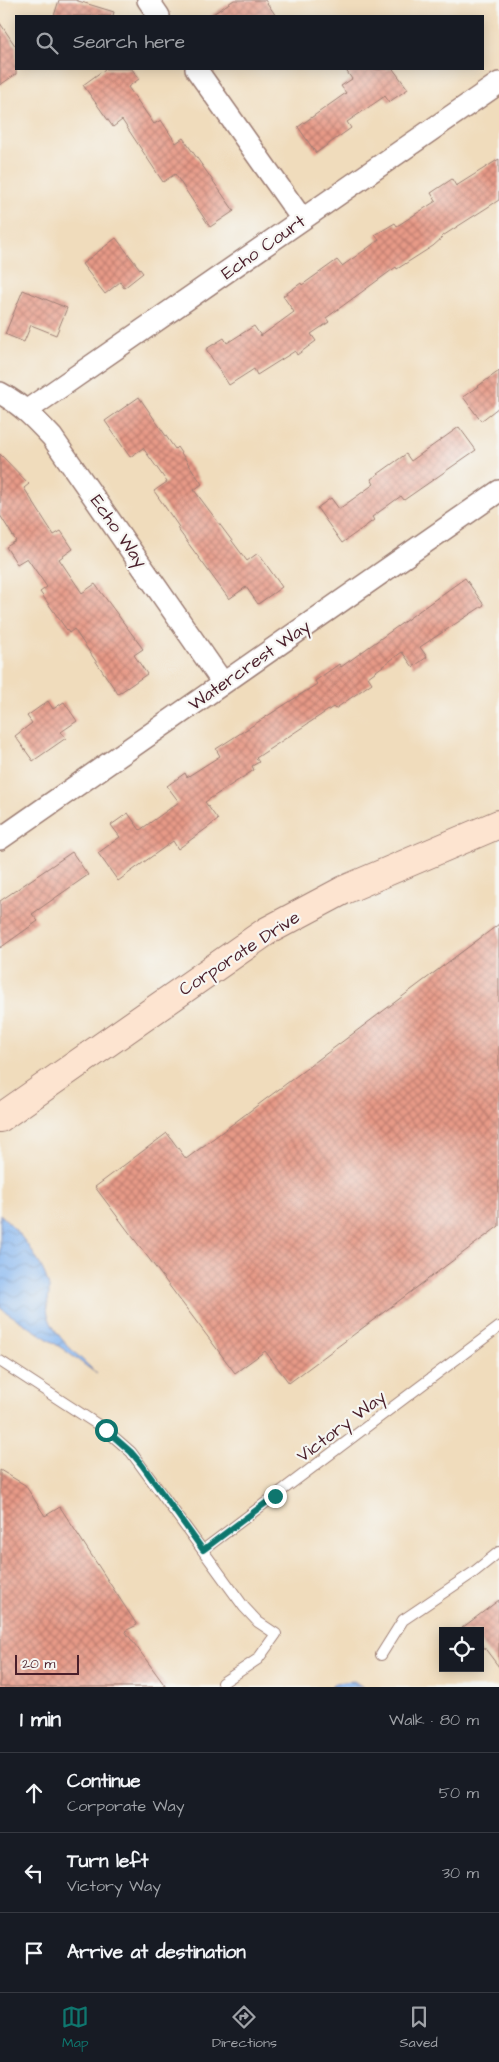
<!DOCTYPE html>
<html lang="en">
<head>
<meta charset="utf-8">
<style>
  :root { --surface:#171b24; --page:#242831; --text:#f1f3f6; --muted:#9ea1a6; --line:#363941; --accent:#0f766e }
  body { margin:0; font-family:"Architects Daughter",sans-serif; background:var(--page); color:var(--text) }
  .controls { position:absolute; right:15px; bottom:15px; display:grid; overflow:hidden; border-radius:0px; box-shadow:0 2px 12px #0003 }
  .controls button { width:45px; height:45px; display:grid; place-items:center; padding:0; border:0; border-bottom:1px solid var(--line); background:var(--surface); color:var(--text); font:25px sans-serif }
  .scale { position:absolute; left:15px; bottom:12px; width:64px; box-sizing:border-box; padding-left:5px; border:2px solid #4a1f2b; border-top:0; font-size:14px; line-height:18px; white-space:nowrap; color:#4a1f2b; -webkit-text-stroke:4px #f6f6f2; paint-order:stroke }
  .stop { position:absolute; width:15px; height:15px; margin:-11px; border:4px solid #0f766e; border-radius:50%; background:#fff }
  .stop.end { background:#0f766e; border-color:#fff; box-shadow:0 1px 5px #0008 }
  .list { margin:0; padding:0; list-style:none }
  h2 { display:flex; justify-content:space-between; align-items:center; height:65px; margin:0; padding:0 20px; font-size:21px }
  h2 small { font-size:16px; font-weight:400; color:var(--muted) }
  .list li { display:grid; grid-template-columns:32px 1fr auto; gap:15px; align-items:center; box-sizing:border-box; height:80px; padding:0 20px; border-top:1px solid var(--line) }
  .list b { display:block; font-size:19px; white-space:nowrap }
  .list p { margin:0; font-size:16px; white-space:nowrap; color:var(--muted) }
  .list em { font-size:16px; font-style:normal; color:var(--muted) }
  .icon { flex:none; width:28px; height:28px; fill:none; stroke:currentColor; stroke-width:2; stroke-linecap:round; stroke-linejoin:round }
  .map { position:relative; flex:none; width:499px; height:1687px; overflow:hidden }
  .search { position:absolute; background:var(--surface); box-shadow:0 2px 12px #0003; left:15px; right:15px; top:15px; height:55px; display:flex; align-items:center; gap:12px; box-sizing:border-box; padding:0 18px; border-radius:0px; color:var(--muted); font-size:19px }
  .sheet { height:305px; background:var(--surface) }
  nav { display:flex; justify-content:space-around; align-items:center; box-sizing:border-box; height:70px; border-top:1px solid var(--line); background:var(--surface); font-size:14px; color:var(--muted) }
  nav a { display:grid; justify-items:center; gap:2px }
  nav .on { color:var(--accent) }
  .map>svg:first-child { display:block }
  .water { fill:url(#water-waves); stroke:#686a8e }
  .building { fill:url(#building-cross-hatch) }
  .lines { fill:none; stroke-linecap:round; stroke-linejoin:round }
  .lane-casing { stroke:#9d7e74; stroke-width:12 }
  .street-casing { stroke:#9d7e74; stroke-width:24 }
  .secondary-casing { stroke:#9d7e74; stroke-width:30 }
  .lane { stroke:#fff; stroke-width:10 }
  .street { stroke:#fff; stroke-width:21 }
  .secondary { stroke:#fde4d0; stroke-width:28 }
  .route { stroke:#0f766e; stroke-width:6 }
  .labels { text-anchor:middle; stroke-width:4.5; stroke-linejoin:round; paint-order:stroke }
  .street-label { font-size:18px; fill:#4a1f2b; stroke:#f6f6f2 }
</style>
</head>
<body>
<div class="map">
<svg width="499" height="1687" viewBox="0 0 499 1687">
  <defs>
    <pattern id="water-waves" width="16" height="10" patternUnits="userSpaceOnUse" patternTransform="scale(1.25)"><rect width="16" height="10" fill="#85b6f1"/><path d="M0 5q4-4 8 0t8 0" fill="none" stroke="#6f93c3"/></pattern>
    <pattern id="building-cross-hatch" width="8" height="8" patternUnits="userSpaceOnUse" patternTransform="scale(1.25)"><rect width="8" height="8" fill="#e79a87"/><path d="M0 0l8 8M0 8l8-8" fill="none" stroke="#bd7d6f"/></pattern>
  </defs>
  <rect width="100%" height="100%" fill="#f6f6f2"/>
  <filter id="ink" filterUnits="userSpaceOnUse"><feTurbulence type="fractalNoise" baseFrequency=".02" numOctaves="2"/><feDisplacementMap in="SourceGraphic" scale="10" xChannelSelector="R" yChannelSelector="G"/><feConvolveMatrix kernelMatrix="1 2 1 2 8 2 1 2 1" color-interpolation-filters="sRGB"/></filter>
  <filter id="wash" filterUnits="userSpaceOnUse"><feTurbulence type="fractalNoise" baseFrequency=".0096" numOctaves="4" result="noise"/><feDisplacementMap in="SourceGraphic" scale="20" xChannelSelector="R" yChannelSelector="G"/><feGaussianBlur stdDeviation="1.12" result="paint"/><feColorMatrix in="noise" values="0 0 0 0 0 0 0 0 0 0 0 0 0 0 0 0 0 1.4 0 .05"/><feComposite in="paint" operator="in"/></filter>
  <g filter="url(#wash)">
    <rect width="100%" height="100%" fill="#f0dcbc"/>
    <path class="water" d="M0 1214C18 1230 44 1263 49 1287 50 1297 45 1309 49 1318 57 1340 81 1357 97 1374L63 1349 0 1308Z
      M354 1681 363 1687H331L335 1683Z"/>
    <g id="blocks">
      <path class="building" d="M59 0H75L114 12 113 16H54Z
        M234 0H265L276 16H210Z
        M0 23 16 47V74L0 85Z
        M105 69H132L139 79 128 87 154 124 161 120 176 143 183 138 234 211 210 227 175 174 163 182 122 120 113 127 83 85Z
        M345 69H393L408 89 389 102 385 96 347 122 351 128 316 153 298 127 346 93 341 86 352 79Z
        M499 159V200L441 237 442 238 433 246 397 269 396 267 326 318 329 322 311 334 316 341 297 355 295 351 257 375 254 369 229 385 206 349 224 338 227 343 254 326 261 336 294 312 283 296 301 283 302 285 337 260 342 266 379 240 375 235 395 223 397 226 436 201 431 193 452 179 456 186Z
        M116 238 143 273 124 288 120 282 105 294 82 264Z
        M23 290 67 308 56 335 31 325 24 342 5 334Z
        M499 371V407L481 421 463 397Z
        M139 397 175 449 177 447 202 484 194 490 247 561 258 553 282 587 258 604 246 587 229 599 177 528 179 527 154 491 167 482 143 448 130 457 105 421Z
        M459 427 476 450 404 500 401 496 372 517 374 520 342 543 317 508 331 498 339 509 374 484 371 479 406 454 411 461Z
        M0 454 29 484 24 488 54 535 61 531 73 549 59 559 82 593 95 584 143 649 134 655 147 674 118 694 74 629 69 633 40 592 47 587 27 558 17 564 6 547 16 541 0 515Z
        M465 578 484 605 420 647 427 657 413 667 402 652 368 677 372 683 335 709 333 707 256 758 259 762 252 766 254 770 205 802 218 820 178 849 173 841 118 881 98 853 120 837 111 825 128 813 140 830 179 802 167 786 185 773 187 777 220 756 216 749 317 684 315 681 339 664 341 667Z
        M48 701 53 709 64 702 77 721 61 732 66 738 33 761 15 736 32 723 27 716Z
        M72 852 88 875 32 914 38 921 0 948V901Z
        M499 924V1226L289 1383 265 1351 235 1373 95 1187 167 1133 186 1159Z
        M0 1470 25 1485 45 1516 60 1507 137 1625 125 1631 166 1687H0Z
        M499 1600V1667L480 1642V1631H458Z"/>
    </g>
  </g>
  <g filter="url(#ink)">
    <use href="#blocks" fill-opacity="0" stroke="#9d7e74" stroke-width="1"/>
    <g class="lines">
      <defs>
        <path id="lane" d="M0 1361 106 1430 131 1452 244 1607 258 1622 276 1634 258 1659 222 1683
          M203 1550 499 1327
          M381 1655 403 1620 474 1572 499 1552"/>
        <path id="street" d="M148 0 159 16
          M196 69 302 219
          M0 393C21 404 36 420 52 437L223 683
          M26 411 499 83
          M0 839 499 491"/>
        <path id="secondary" d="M0 1118 267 931 344 890 499 824"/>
      </defs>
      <use href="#lane" class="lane-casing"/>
      <use href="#street" class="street-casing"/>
      <use href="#secondary" class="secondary-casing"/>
      <use href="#lane" class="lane"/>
      <use href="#street" class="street"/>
      <use href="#secondary" class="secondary"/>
    </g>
  </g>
  <g class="lines" filter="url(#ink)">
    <path class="route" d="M106 1430 131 1452 142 1465 203 1550 275 1496"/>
  </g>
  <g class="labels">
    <g class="street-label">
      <text transform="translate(263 247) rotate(-35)" y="6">Echo Court</text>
      <text transform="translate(119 531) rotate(55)" y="6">Echo Way</text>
      <text transform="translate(249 665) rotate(-35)" y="6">Watercrest Way</text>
      <text transform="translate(239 953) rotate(-33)" y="6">Corporate Drive</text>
      <text transform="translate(341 1426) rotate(-37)" y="6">Victory Way</text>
    </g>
  </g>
</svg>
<div class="controls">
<button><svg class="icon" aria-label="locate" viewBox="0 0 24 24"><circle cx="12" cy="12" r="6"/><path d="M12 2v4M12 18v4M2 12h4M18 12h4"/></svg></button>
</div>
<div class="scale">20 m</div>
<div class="stop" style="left:106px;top:1430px"></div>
<div class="stop end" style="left:275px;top:1496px"></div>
<div class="search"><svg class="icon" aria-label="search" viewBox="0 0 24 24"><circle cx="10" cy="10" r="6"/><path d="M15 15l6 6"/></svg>Search here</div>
</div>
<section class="sheet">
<h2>1 min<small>Walk · 80 m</small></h2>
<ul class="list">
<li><svg class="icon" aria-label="ahead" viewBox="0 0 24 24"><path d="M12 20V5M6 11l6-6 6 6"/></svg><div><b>Continue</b><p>Corporate Way</p></div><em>50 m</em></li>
<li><svg class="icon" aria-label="left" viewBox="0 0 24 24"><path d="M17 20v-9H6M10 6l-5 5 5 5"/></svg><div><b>Turn left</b><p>Victory Way</p></div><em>30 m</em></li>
<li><svg class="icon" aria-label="arrive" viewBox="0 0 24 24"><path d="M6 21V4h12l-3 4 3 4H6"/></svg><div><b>Arrive at destination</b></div></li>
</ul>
</section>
<nav>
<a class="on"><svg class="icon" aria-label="map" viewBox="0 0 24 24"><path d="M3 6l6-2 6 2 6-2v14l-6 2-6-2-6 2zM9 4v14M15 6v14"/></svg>Map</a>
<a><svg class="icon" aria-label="directions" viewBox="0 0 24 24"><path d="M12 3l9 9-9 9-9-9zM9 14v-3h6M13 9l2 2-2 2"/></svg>Directions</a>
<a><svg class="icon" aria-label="saved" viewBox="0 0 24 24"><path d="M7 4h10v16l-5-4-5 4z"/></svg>Saved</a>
</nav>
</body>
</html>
